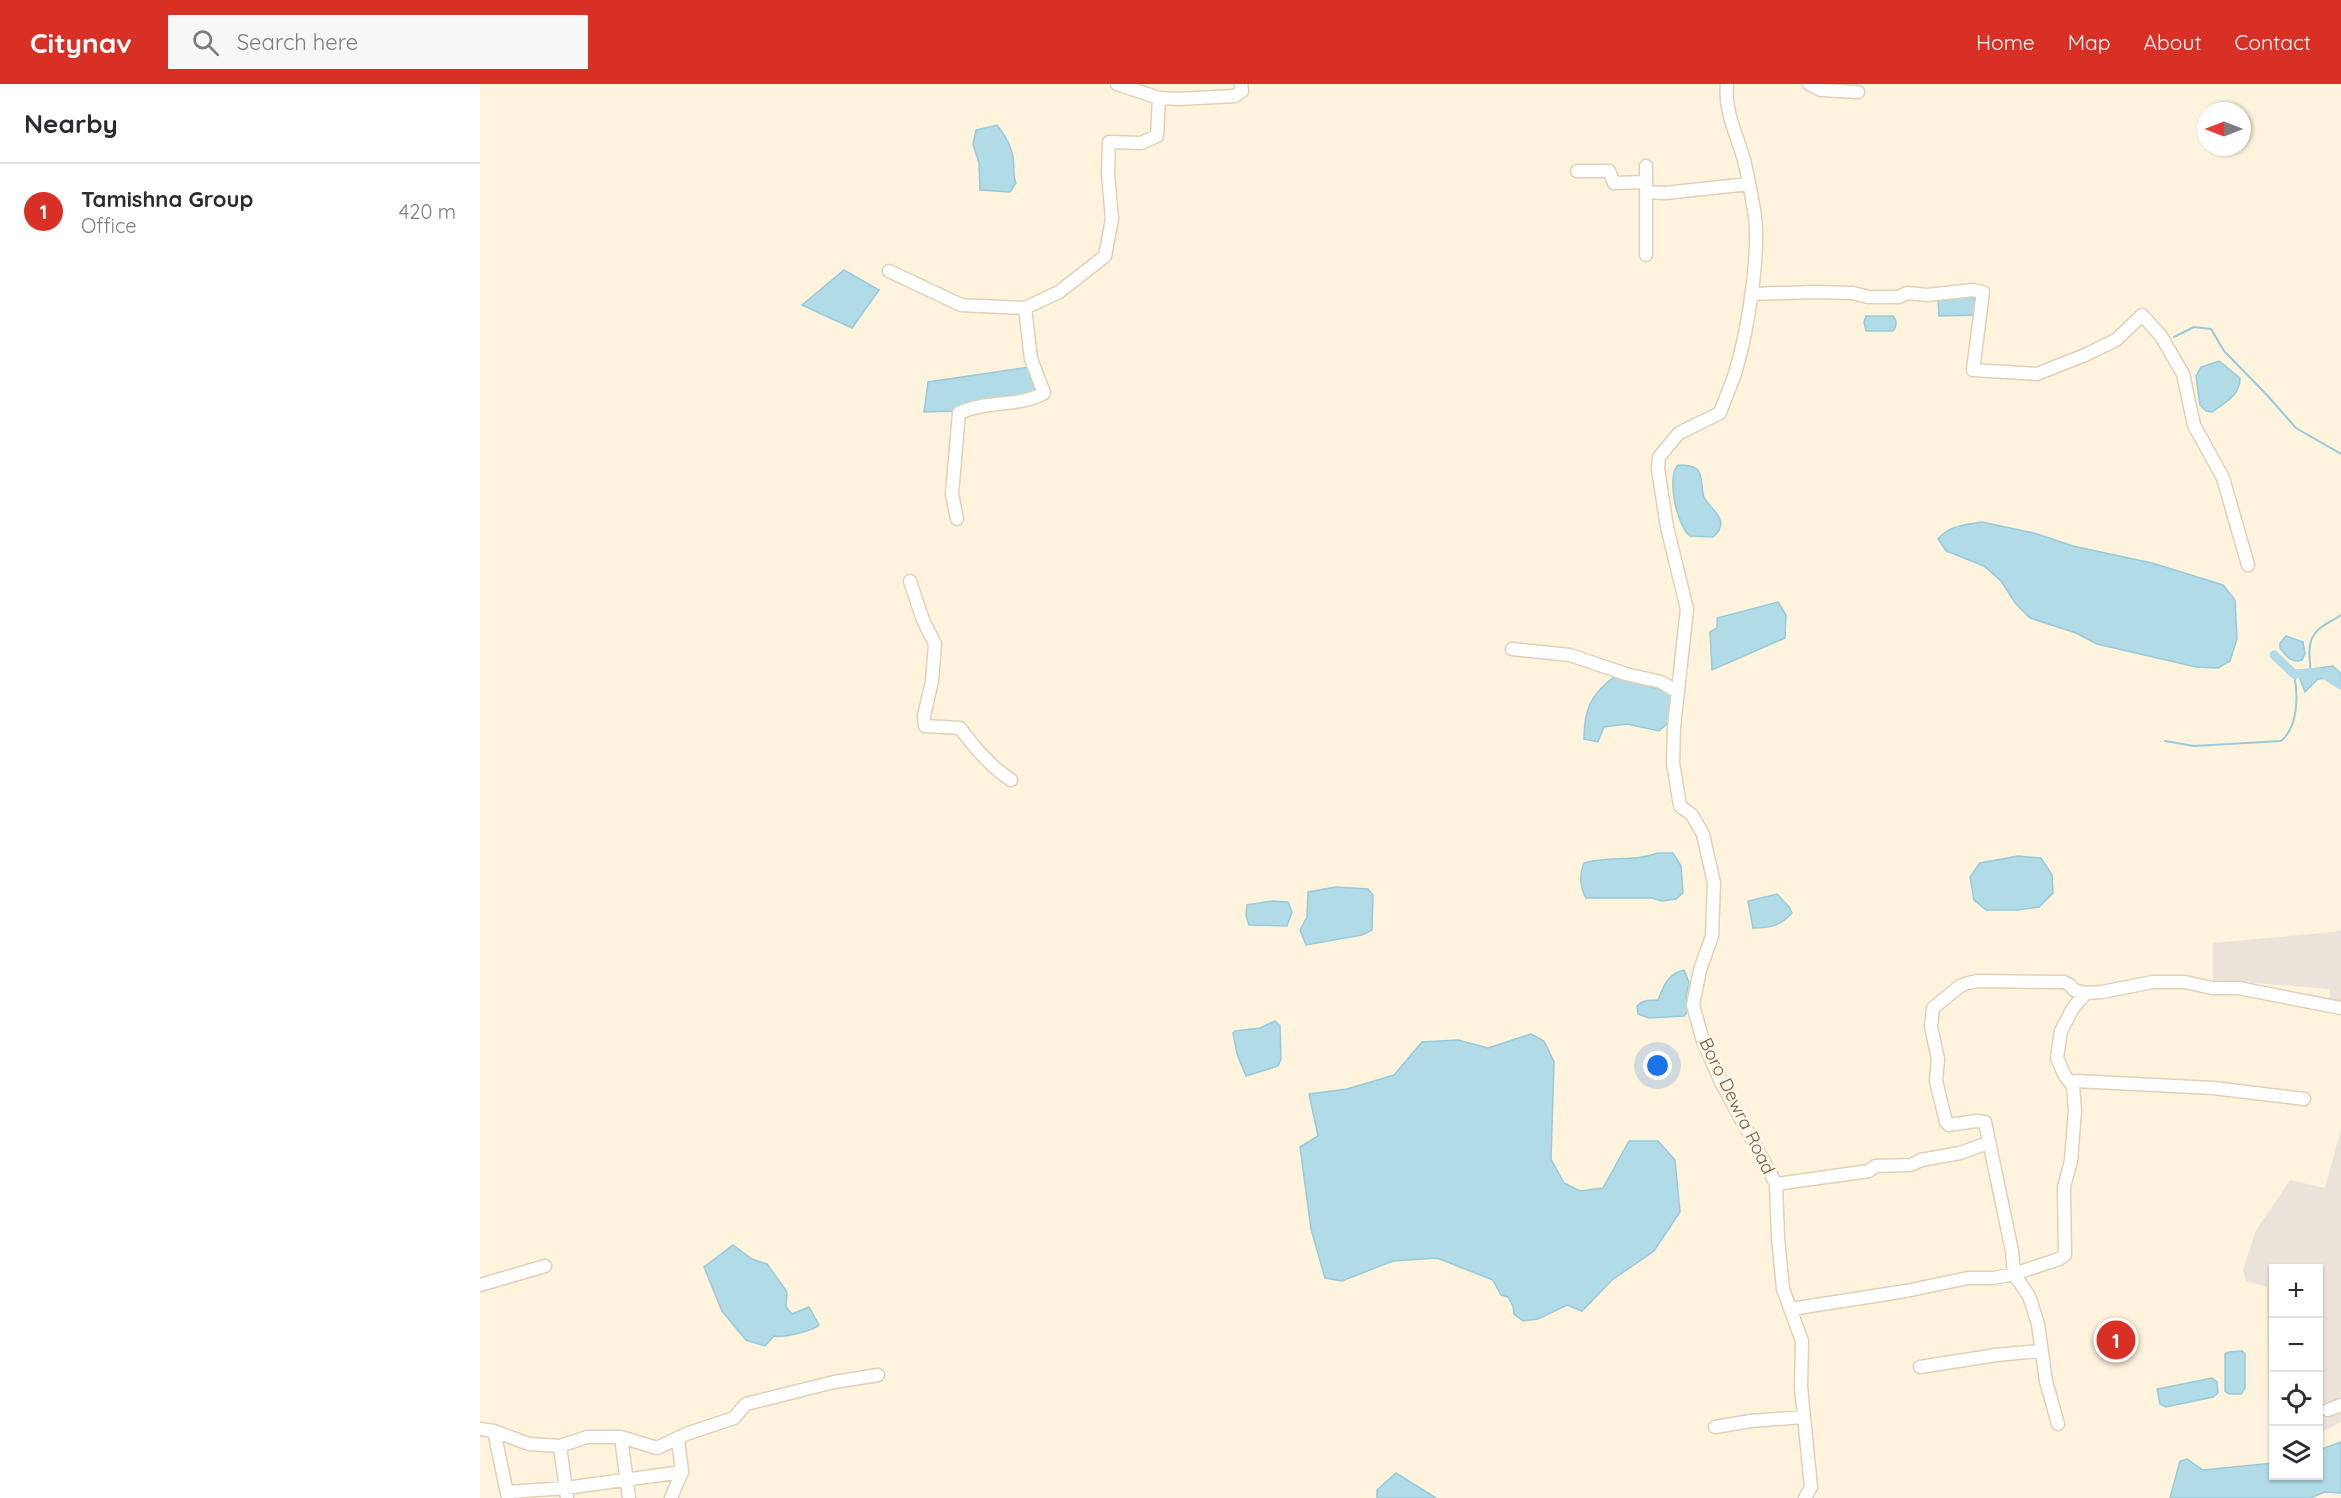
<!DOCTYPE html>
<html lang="en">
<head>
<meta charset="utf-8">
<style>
  :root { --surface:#fff; --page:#f7f7f7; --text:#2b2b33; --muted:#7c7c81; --line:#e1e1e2; --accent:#d93025 }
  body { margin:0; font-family:Quicksand,sans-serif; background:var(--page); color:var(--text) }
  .controls { position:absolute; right:18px; bottom:18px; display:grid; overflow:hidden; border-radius:0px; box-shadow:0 2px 4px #0004 }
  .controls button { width:54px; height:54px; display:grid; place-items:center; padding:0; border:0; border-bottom:2px solid var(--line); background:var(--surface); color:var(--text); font:30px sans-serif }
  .compass { position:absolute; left:1717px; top:18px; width:54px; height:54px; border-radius:50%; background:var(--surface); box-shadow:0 2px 4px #0004; rotate:270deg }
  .you { position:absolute; left:1178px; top:982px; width:21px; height:21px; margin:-15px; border:4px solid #fff; border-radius:50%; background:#1a73e8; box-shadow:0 0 0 9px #1a73e833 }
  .badge { display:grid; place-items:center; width:39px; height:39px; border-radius:50%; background:var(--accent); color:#fff; font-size:20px; font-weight:700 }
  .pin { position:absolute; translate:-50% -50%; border:3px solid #fff; box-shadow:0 2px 6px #0006 }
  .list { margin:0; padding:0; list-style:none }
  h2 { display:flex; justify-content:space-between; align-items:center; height:78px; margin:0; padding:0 24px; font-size:26px }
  h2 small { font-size:20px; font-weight:400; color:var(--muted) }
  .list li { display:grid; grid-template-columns:39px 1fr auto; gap:18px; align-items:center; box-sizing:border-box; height:96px; padding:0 24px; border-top:2px solid var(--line) }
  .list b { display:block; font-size:22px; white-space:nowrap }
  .list p { margin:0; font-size:20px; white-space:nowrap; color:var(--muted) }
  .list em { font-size:20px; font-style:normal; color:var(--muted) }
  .icon { flex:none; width:33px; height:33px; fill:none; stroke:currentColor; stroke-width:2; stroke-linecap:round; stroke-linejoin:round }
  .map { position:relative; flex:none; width:1861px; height:1414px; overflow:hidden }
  header { display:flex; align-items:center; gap:36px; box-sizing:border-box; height:84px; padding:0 30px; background:var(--accent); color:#fff }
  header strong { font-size:28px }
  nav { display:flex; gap:33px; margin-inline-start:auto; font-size:21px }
  .search { width:420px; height:54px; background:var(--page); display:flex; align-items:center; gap:15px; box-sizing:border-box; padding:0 21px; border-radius:0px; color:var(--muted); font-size:22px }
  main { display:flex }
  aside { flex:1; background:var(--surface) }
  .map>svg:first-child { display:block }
  .industrial { fill:#ebe3da }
  .water { fill:#b1dbe7; stroke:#97cada; stroke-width:1.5 }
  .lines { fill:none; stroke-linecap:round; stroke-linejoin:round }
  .stream { stroke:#97cada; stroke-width:2 }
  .canal { stroke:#b1dbe7; stroke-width:9 }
  .minor-casing { stroke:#e1d0b9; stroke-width:15 }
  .minor { stroke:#fff; stroke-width:12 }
  .labels { text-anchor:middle; stroke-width:6; stroke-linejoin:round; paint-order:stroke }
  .street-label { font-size:18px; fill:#745a45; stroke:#fff7e5 }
</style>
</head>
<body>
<header>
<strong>Citynav</strong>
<div class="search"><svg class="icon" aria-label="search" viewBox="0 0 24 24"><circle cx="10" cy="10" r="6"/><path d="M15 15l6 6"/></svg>Search here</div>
<nav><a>Home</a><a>Map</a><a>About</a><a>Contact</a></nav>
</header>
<main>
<aside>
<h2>Nearby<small></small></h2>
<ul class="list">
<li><span class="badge">1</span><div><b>Tamishna Group</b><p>Office</p></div><em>420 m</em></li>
</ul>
</aside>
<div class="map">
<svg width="1861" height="1414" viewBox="0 0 1861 1414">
  <rect width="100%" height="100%" fill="#fef4dd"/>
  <path class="industrial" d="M1861 845V929L1849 926 1850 905 1733 896V859L1854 848Z
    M1861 1045V1338L1839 1350 1838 1184H1794L1793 1324 1788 1318 1787 1203 1766 1197 1763 1186 1776 1146 1810 1096 1845 1104Z"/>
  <path class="water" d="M517 41C525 51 531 61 533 73 535 83 532 90 536 99L530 108 500 106 499 79 493 60 496 46Z
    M364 186 399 206 372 244 322 221Z
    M1491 212 1497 218 1495 231 1459 232 1458 215Z
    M1386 232H1413C1417 236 1417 243 1413 247H1386L1384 238Z
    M1739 277 1760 294C1760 312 1745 318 1732 328L1726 327 1720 321 1716 292 1721 283Z
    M549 283 556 308 504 318 476 327 444 328 448 298Z
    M1198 381C1203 381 1212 381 1217 385 1223 390 1221 405 1224 413 1229 425 1253 436 1233 453L1210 452C1197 442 1186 393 1198 381Z
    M1502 438 1554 449 1593 462 1672 479 1743 501 1755 516 1757 555 1750 577 1738 584 1716 583 1617 560 1596 549 1550 534 1536 520 1521 497 1504 482 1466 467 1458 455C1470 441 1484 441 1502 438Z
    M1298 518 1306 531 1305 554 1232 586 1230 548 1237 544V534Z
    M1806 552 1823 558 1825 570 1822 576C1812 580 1806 572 1800 564V559Z
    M1853 582 1861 590V599L1856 594 1838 595 1825 608 1817 587Z
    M1135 592 1192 609 1189 638 1179 647 1147 640 1124 643 1118 658 1104 655C1104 625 1111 610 1135 592Z
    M1178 769H1193L1201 782 1203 809 1196 815 1182 817 1172 814H1106C1100 803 1099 790 1104 779 1128 772 1154 778 1178 769Z
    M1538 772 1561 774 1572 791 1573 809 1559 823 1537 826H1506L1494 816 1490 793 1500 779Z
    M856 803 888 805 893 811 892 846 882 851 826 861 820 846 827 833 828 808Z
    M1297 810 1309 823 1312 829C1300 842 1290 844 1273 844L1268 817Z
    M792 817 808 818 812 828 807 842 769 841 766 832 767 821Z
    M1204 886 1209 898 1206 912 1208 927 1204 932 1169 934 1158 930 1157 922C1163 915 1170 917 1178 916 1183 903 1188 889 1204 886Z
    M795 937 800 942 801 975 798 982 766 992 757 970 753 949 755 947 780 944Z
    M1051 950 1064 957 1074 978 1071 1075 1084 1099 1100 1107 1123 1104 1149 1057H1178L1195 1076 1200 1128 1174 1167 1132 1196 1102 1227 1087 1221 1058 1235 1043 1237 1034 1230 1033 1222 1028 1213 1021 1211 1013 1196 957 1174 913 1177 862 1197 845 1194 831 1145 820 1063 838 1052 829 1010 867 1005 914 991 942 958 978 956 1008 964Z
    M253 1161 272 1175 287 1180 307 1208 306 1223 312 1230 329 1223 339 1241C333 1247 303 1254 294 1252L285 1262 266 1256 242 1227 224 1183Z
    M1762 1267 1765 1270V1304L1761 1310H1749L1745 1307V1270L1749 1268Z
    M1732 1294 1737 1298 1738 1309 1733 1313 1686 1323 1680 1320 1677 1305Z
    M1861 1358V1409L1845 1408 1830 1414H1690L1700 1377 1707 1375 1723 1386 1793 1379 1794 1392H1838L1839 1366Z
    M916 1389 956 1414H897V1406Z"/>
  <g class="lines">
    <path class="stream" d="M1694 253 1714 243 1731 245 1744 267 1787 311 1816 344 1861 370
      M1830 587C1831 578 1828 570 1830 562 1832 544 1848 540 1861 531
      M1685 657 1714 662 1801 657C1819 642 1818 610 1814 590"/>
    <path class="canal" d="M1794 571 1814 590 1840 588 1861 601"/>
    <defs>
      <path id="minor" d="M637 0 679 14
        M1247 0C1244 27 1257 51 1264 76 1268 92 1271 109 1274 126 1281 166 1268 246 1256 286 1252 300 1245 314 1240 329L1199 349 1179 373 1178 385 1187 443 1207 525 1194 643 1193 679 1200 722 1212 731 1223 750 1234 799 1232 852 1220 886 1213 921 1223 957 1241 998 1296 1100 1298 1154 1303 1205 1322 1257 1321 1303 1331 1403 1325 1414
        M1329 0 1341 6 1378 8
        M1166 82V108L1185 109 1269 100
        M1097 87H1129L1134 99 1166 98
        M1166 108V171
        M409 187 481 221 545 224 579 208 625 172 632 135 628 90 629 58 661 59 677 52 679 14 698 15 755 12 762 7 761 0
        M1271 210 1334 208 1373 209 1388 213H1419L1427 209 1447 211 1493 206 1503 208 1493 286 1557 290 1605 271 1636 256 1662 231 1681 252 1703 290 1714 341 1743 394 1768 481
        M477 435 472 410 479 329C507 316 541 323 564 309L551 275 545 224
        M430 497 443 536 455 560 452 597 444 632 445 642 480 644C495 664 510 682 531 696
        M1032 565 1090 571 1146 590 1181 598 1198 608
        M1593 1002 1596 997 1733 1004 1824 1015
        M1296 1100 1389 1087 1395 1082 1431 1081 1441 1076 1480 1069 1508 1059
        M0 1201 65 1182
        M1311 1225 1426 1207 1488 1194H1513L1534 1190 1579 1175 1585 1171 1584 1103 1591 1077 1595 1026 1593 1002 1585 992 1577 974 1581 947 1593 924 1606 909 1622 908 1673 898H1705L1732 904H1758L1861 924
        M1440 1283 1516 1271 1560 1267
        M1848 1326 1861 1321
        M1578 1340 1566 1297 1558 1240 1549 1212 1534 1190 1532 1167 1505 1038 1496 1037 1469 1041 1466 1038 1456 997 1458 975 1451 943 1453 924 1480 902 1488 899 1498 897 1584 898 1590 901 1594 906 1606 909
        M1235 1343 1271 1337 1323 1333
        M0 1345 14 1347 49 1360 80 1362 107 1353H141L177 1364 206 1350 254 1334 266 1320 354 1298 398 1291
        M14 1347 28 1414
        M141 1353 149 1414
        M80 1362 87 1414
        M28 1408 86 1404 202 1388
        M191 1414 202 1388 198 1355"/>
    </defs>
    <use href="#minor" class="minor-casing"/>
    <use href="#minor" class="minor"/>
  </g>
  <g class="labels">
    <g class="street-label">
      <text transform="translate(1257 1022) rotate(64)" y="6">Boro Dewra Road</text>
    </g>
  </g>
</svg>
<div class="controls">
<button>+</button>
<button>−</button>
<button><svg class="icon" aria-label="locate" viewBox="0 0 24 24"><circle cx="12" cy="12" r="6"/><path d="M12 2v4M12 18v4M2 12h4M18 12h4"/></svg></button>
<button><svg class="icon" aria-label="layers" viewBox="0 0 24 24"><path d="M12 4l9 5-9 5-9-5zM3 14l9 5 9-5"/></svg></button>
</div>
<svg class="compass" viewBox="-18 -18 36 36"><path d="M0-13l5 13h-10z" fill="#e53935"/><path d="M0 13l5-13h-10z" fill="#7c7c81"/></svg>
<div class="you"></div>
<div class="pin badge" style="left:1636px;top:1256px">1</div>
</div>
</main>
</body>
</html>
